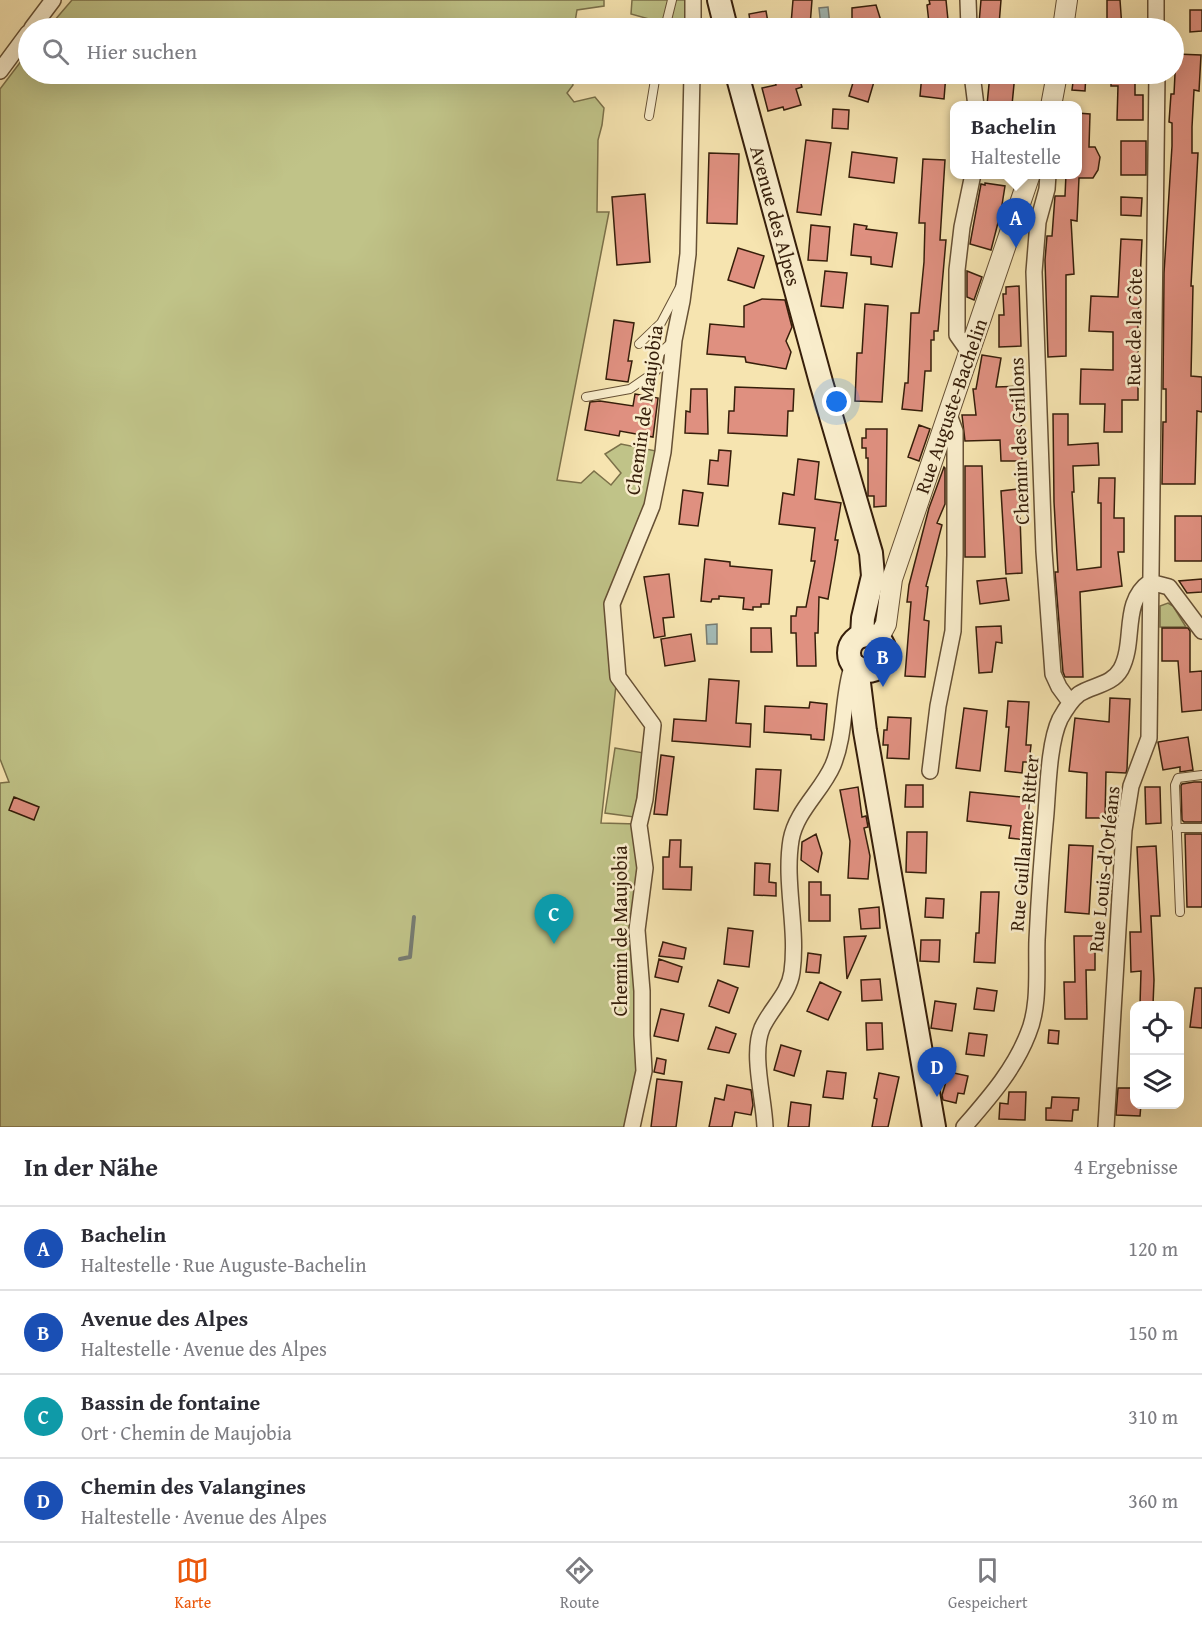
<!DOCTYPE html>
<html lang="de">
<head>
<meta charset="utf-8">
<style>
  :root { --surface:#fff; --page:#f2f2f3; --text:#2b2b33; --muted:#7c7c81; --line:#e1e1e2; --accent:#ea580c }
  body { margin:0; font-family:"Gentium Book Plus",serif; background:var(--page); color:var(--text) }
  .controls { position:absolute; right:18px; bottom:18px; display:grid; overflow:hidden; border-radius:12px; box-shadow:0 6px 24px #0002 }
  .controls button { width:54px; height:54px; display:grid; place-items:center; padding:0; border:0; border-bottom:2px solid var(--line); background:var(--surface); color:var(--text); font:30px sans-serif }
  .you { position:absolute; left:837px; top:402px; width:21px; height:21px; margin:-15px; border:4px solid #fff; border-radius:50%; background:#1a73e8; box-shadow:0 0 0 9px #1a73e833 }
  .badge { display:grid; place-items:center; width:39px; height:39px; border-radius:50%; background:var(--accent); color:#fff; font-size:20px; font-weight:700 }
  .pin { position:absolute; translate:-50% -50px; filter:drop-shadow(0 2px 3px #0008) }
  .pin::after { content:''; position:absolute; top:32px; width:21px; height:18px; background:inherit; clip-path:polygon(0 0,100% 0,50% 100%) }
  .popup { position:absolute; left:950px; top:101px; width:132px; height:78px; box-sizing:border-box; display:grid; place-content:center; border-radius:12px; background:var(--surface); filter:drop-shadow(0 2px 4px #0005); font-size:20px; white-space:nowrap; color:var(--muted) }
  .popup b { font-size:22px; color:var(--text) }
  .popup::after { content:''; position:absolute; left:50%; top:100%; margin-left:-12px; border:12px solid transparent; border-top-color:var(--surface) }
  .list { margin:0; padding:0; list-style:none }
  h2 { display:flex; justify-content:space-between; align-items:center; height:78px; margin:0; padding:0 24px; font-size:26px }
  h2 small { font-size:20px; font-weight:400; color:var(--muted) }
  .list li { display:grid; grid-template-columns:39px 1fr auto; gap:18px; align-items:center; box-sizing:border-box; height:84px; padding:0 24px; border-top:2px solid var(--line) }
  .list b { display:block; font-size:22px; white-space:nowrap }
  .list p { margin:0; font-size:20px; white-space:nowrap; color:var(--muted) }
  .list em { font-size:20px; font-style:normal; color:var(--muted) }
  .icon { flex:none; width:33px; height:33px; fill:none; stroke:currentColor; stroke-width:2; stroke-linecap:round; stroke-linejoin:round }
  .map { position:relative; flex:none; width:1202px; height:1127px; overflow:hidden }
  .search { position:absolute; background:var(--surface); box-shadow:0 6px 24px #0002; left:18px; right:18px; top:18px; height:66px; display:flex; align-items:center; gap:15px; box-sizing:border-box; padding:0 21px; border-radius:33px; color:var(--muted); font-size:22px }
  .sheet { height:414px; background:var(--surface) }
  nav { display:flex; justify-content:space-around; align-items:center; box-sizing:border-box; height:84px; border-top:2px solid var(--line); background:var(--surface); font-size:16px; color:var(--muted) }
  nav a { display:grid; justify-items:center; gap:3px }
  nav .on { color:var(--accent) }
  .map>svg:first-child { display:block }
  .green { fill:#c0c388; stroke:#7b7049; stroke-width:1.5 }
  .water { fill:#a3bbb7; stroke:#777c72; stroke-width:1.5 }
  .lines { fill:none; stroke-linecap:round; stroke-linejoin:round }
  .stream { stroke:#777c72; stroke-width:4 }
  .building { fill:#df9080; stroke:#361e0a; stroke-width:1.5 }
  .service-casing { stroke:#665034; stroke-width:10 }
  .minor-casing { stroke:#665034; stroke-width:18 }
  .tertiary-casing { stroke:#665034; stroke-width:22 }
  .secondary-casing { stroke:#361e0a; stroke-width:26 }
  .service { stroke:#f9edcc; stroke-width:8 }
  .minor { stroke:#f9edcc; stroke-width:15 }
  .tertiary { stroke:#f9edcc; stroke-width:20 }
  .secondary { stroke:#f9edcc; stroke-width:22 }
  .labels { text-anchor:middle; stroke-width:5; stroke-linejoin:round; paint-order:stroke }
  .street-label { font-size:20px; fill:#361e0a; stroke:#f9edcc }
</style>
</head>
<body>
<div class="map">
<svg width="1202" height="1127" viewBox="0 0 1202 1127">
  <rect width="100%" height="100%" fill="#f6e4b0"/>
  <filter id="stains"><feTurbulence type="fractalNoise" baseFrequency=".00333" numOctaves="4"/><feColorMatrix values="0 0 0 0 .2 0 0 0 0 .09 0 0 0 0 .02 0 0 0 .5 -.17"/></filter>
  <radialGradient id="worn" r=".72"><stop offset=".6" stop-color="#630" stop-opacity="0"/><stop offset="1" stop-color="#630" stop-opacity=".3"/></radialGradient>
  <path class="green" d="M72 0H604V6L577 10 574 28H48Z
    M632 0H688L689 28H681L631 14Z
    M28 52V74H572L573 85 567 93 574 102 595 97 604 108 602 125 598 140 597 212H609L557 480 581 483 594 471 611 485 621 473 605 454 621 444 661 452 650 506 610 604 617 676 601 823 637 824 643 868 639 1066 629 1127H0V783L9 782 0 759V89Z
    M1168 603 1173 606 1186 627H1160V606Z
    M615 748 644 753 634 817 605 813Z"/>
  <path class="water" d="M828 7 830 26 821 27 819 8Z
    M717 624V644H707L706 625Z"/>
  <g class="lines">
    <path class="stream" d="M400 959 410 957 414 917"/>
  </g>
  <path class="building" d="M793 0H812L810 26 791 24Z
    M929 0H946L948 20 929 23 927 5 930 4Z
    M981 0H1001L999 25 979 23Z
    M1107 0H1120L1122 28H1107Z
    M876 5 882 24 875 28H859L852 19V8Z
    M1190 10H1202V31L1190 32Z
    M766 11 769 28H751L749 14Z
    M1176 54 1201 55 1199 91 1194 90 1192 127V153H1198L1191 286H1193L1191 376 1202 377V412L1197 411 1195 484H1162L1163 422H1166V389H1163L1164 273 1172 146V123L1169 122 1171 94H1174Z
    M773 74H798L802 87 796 89 801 105 784 110 783 107 768 111 762 88 776 85Z
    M863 74 876 75 868 102 849 96 855 76 862 78Z
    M922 74H946L944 99 920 96Z
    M990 74H1015L1012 105H987Z
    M1074 74H1086L1085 91 1072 90Z
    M1111 74H1135V95H1143V120H1117L1118 86H1111Z
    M833 109 849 110 848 129 832 128Z
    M1077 113 1090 114 1089 147H1095L1100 157 1098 170 1093 178H1079L1077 221 1071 220 1074 274 1066 275V356L1048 357 1045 260 1047 236H1052L1055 196H1065L1066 174H1077Z
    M806 140 831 143 821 215 797 212Z
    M1121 141H1146V175H1121Z
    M852 152 897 158 894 183 849 177Z
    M709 153 739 154 737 224 707 223Z
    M923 159 945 160 940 240H946L938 331H934V340H931V371H925L922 411 902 409 905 383H908L911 313H919L924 262 925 223H919Z
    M985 183 1005 186 1001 211 991 250 970 244 981 184 985 185Z
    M645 194 650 262 617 265 612 197Z
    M1121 197 1142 198 1141 216 1121 215Z
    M854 224 867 226 866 229 897 233 892 267 871 264V257L851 255Z
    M811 225 830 227 827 261 808 260Z
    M1121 239 1142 240 1138 320V400H1122V432H1104L1105 404H1080L1081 369 1113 370V332L1089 331 1091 296 1118 297Z
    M738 248 764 256 754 288 728 280Z
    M825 271 847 273 843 308 821 306Z
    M967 271 982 277 974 300 967 297Z
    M1019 286 1021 346 999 347V315H1004L1003 294H1006V287Z
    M762 299 785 300 792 327 786 341 791 352 786 369 746 362 745 357 707 354 710 324 744 327V306Z
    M865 304 888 306 882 402 855 401 857 353H862Z
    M614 320 634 323 628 361H632L628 382 606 379Z
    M982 355 1001 358 996 387 1024 386 1025 405H1021L1022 461H1001L1000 440 965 441 962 415H976L973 389H976Z
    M735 387 794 389 793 411H788L787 436 728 433 729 411H734Z
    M691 389H707L708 434 685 433 686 411 690 412Z
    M635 394 658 398 653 437 620 431 619 436 585 430 590 402 600 401 633 406Z
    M1053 414H1068V445L1098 443 1099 465 1073 466 1074 492H1072L1077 570 1101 567V503H1098L1099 478H1115L1114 518H1124V552H1118L1122 586 1080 592 1083 677H1065L1063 672 1055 572H1058L1054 502Z
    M919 425 930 429 919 461 908 457Z
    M866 429H887L886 506 874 507V496H868V458H866V448H862V438H866Z
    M719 450 731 451 728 486 708 484 710 460 718 461Z
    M798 459 819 462 815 499 841 503 835 540H838L835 559 828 599 819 597 818 633H815L816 666H797L796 633H791V616H796L797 607H806L815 561H811L815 528 779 524 783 493 794 495Z
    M965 466H982L985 557H965Z
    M944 467 945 468V504L937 523 942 525 926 586 928 587 924 620 929 621 925 677 905 676 911 602H907L909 585 929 508Z
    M1019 489 1022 573 1006 574 1001 491Z
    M683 490 703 493 698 526 679 524Z
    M1175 516H1202V561H1175Z
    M705 559 730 562V566L772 570 769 604H761V607H753V610L743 609 744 598 719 596V599H712L711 602 701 601Z
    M669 574 674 617 663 618 665 636 654 638 644 577Z
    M1006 578 1009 600 980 604 977 581Z
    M1202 579V592L1187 593 1179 581Z
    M1001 626 1002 643 996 642 992 672 979 673 976 627Z
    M751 628H771L772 652H751Z
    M1162 628H1188L1190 631V672L1202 671V710L1182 712 1178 661H1162Z
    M691 634 695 661 665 666 661 639Z
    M709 679 739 681 736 723 751 724 750 747 672 741 674 719 706 721Z
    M1110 698 1130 699 1127 769 1126 773 1106 772 1105 818H1086L1087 773 1069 771 1075 718 1109 722Z
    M1008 701 1029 702 1026 745H1031L1029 762H1023L1022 773 1005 771 1009 727H1006Z
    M810 702 827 704 824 740 811 739V735L764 732 765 706 809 708Z
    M964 708 987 711 980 771 956 768Z
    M888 717 911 718 909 759 887 758 888 745H883L884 730H887Z
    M1188 737 1193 770 1180 772V767L1163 770 1158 742Z
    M661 755 674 757 667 815 654 814Z
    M756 769 781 770 778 811 754 809Z
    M1194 782H1202V822H1184L1182 820 1181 786 1182 784Z
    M906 785H923V807H905Z
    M858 787 862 817 866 816 868 827 864 828 870 856 868 879 848 878 850 841 840 790Z
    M1145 787H1160L1161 823 1146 824Z
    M970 792 1031 798 1026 840 1009 838 1011 826 967 821Z
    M14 797 39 807 34 820 9 810Z
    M907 832H927L926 873 906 872Z
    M816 834 822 853 818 872 801 860 802 842Z
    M1185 834H1202V907H1187Z
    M670 840H681L680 867H692L691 890 663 889V857H669Z
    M1069 845 1093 846 1089 914 1065 912Z
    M1156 846 1160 916H1151L1154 980 1153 1005H1140L1141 971 1131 972 1130 932H1141L1137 847Z
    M755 863 770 864 769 882 776 883V896L754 895Z
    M809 882H821V895H830V921H809Z
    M981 892H999L995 963 974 962 976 933H979Z
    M926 898 944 899 943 918 925 917Z
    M879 907 880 928 861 929 859 909Z
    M728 928 753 931 749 967 724 964Z
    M866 936 847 979 844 937Z
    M1074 936H1095V970H1086L1087 1019H1065L1064 982H1075Z
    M921 940H940L939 962 920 961Z
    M663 942 686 948 684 959 659 956Z
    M808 953 821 955 819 973 806 972Z
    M659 959 682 967 678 982 655 977Z
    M880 979 882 1000 862 1001 861 980Z
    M718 980 738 988 729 1013 709 1006Z
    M820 982 841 992 828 1020 807 1011Z
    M977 988 997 991 994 1011 974 1009Z
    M1195 988H1202V1028L1190 1027Z
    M935 1001 956 1004 952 1031 931 1028Z
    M661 1009 684 1014 678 1041 654 1036Z
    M866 1023H882L883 1049 867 1050Z
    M716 1027 736 1034 729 1053 708 1049Z
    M1049 1030 1059 1031 1058 1044 1048 1043Z
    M969 1033 987 1035 984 1056 966 1054Z
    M781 1045 801 1051 794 1076 774 1070Z
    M657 1058 666 1060 664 1074 654 1072Z
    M827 1071 846 1073 843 1099 823 1097Z
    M949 1072 968 1076 964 1094 958 1093 956 1103 943 1100 942 1095Z
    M879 1073 899 1077 888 1127H872L877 1099 874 1098Z
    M657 1079 682 1082 676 1127H651Z
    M727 1085 751 1090 753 1105 751 1115 735 1112 732 1127H709L715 1098 724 1100Z
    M1118 1088H1134V1104H1141L1140 1116 1116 1115Z
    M1009 1092H1026L1025 1120 999 1119 1000 1103 1008 1104Z
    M1052 1097 1079 1098 1078 1110H1073L1072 1121 1046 1120V1108H1051Z
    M791 1102 811 1105 809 1127H788Z"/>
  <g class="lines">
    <defs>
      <path id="service" d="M665 28 672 0
        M649 116 656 74
        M639 344 661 323 680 287
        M586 397 630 389 656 371 660 353 673 341
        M1176 828H1202
        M1180 912 1175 785 1178 778 1202 775"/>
      <path id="minor" d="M693 0V28
        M968 0 969 28
        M1156 0V28
        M32 28 53 0
        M0 71 28 33
        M972 74 976 106
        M1048 174 1047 189 1038 222 1034 272 1044 551 1053 674 1059 687 1070 702
        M969 352 957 335V270L962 227 973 174
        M1150 582 1169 587 1202 631
        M930 771 938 706 953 631 955 555V431L948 412
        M632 1127 644 1071 642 1035V991L637 930 645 868 639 825 645 799 653 725 618 677 612 604 652 506 663 452 674 340 682 301 688 254 692 74
        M765 1127C764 1098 751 1054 762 1028 771 1008 789 994 792 972 798 928 784 883 791 840 796 811 822 791 833 765 846 733 842 698 852 667
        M964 1127C989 1098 1014 1070 1028 1034 1040 1006 1036 970 1037 940 1039 898 1042 855 1046 813 1048 787 1049 742 1060 719 1065 710 1071 700 1079 694 1093 685 1112 685 1121 669 1136 641 1121 602 1150 582
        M1106 1127 1124 830 1131 786 1149 738 1157 74"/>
      <path id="tertiary" d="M1063 28 1067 0
        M1051 106 1057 74
        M878 639 886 624 892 579 1030 174"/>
      <g id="secondary">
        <path d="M719 0 726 28"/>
        <path id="s1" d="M737 74 821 382 871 553 873 576 863 618 862 636"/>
        <circle cx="867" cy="653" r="18"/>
        <path d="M857 667 865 731 934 1127"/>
      </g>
    </defs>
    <use href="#service" class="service-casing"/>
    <use href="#minor" class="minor-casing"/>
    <use href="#tertiary" class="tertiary-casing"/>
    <use href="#secondary" class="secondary-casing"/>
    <use href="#service" class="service"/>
    <use href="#minor" class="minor"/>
    <use href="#tertiary" class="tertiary"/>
    <use href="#secondary" class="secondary"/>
  </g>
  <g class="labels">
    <g class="street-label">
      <text dy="7" stroke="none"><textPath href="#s1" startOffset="147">Avenue des Alpes</textPath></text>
      <text transform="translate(1134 327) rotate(-89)" y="7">Rue de la Côte</text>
      <text transform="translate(951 406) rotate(-71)" y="7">Rue Auguste-Bachelin</text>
      <text transform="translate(644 410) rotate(-82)" y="7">Chemin de Maujobia</text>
      <text transform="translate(1019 441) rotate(-92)" y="7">Chemin des Grillons</text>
      <text transform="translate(1024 843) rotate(-85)" y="7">Rue Guillaume-Ritter</text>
      <text transform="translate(1104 869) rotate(-84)" y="7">Rue Louis-d'Orléans</text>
      <text transform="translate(620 931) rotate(-90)" y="7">Chemin de Maujobia</text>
    </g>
  </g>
  <rect width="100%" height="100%" filter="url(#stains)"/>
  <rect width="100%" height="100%" fill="url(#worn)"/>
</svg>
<div class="controls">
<button><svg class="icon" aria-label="locate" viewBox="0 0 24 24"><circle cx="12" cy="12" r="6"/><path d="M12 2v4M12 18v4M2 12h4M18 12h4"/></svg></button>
<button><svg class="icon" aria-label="layers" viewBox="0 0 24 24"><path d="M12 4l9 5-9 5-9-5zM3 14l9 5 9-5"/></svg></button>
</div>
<div class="you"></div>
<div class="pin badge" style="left:1016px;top:248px;background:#1a4fb4">A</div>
<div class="popup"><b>Bachelin</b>Haltestelle</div>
<div class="pin badge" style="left:883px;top:687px;background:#1a4fb4">B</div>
<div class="pin badge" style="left:554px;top:944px;background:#0f9aa8">C</div>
<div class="pin badge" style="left:937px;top:1097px;background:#1a4fb4">D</div>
<div class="search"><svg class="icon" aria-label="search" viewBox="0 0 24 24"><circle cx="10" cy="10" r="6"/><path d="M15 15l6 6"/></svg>Hier suchen</div>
</div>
<section class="sheet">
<h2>In der Nähe<small>4 Ergebnisse</small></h2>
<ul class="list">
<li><span class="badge" style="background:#1a4fb4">A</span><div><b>Bachelin</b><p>Haltestelle · Rue Auguste-Bachelin</p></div><em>120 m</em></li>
<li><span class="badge" style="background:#1a4fb4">B</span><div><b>Avenue des Alpes</b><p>Haltestelle · Avenue des Alpes</p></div><em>150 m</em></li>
<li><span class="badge" style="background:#0f9aa8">C</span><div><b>Bassin de fontaine</b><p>Ort · Chemin de Maujobia</p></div><em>310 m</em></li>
<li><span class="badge" style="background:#1a4fb4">D</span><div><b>Chemin des Valangines</b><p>Haltestelle · Avenue des Alpes</p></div><em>360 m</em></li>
</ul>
</section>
<nav>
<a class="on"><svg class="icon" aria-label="map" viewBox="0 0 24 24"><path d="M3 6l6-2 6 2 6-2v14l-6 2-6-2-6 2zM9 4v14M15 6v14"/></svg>Karte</a>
<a><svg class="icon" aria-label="directions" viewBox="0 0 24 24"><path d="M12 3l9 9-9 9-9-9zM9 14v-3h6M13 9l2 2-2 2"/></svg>Route</a>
<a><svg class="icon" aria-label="saved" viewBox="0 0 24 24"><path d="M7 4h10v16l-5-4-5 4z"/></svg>Gespeichert</a>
</nav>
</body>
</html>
